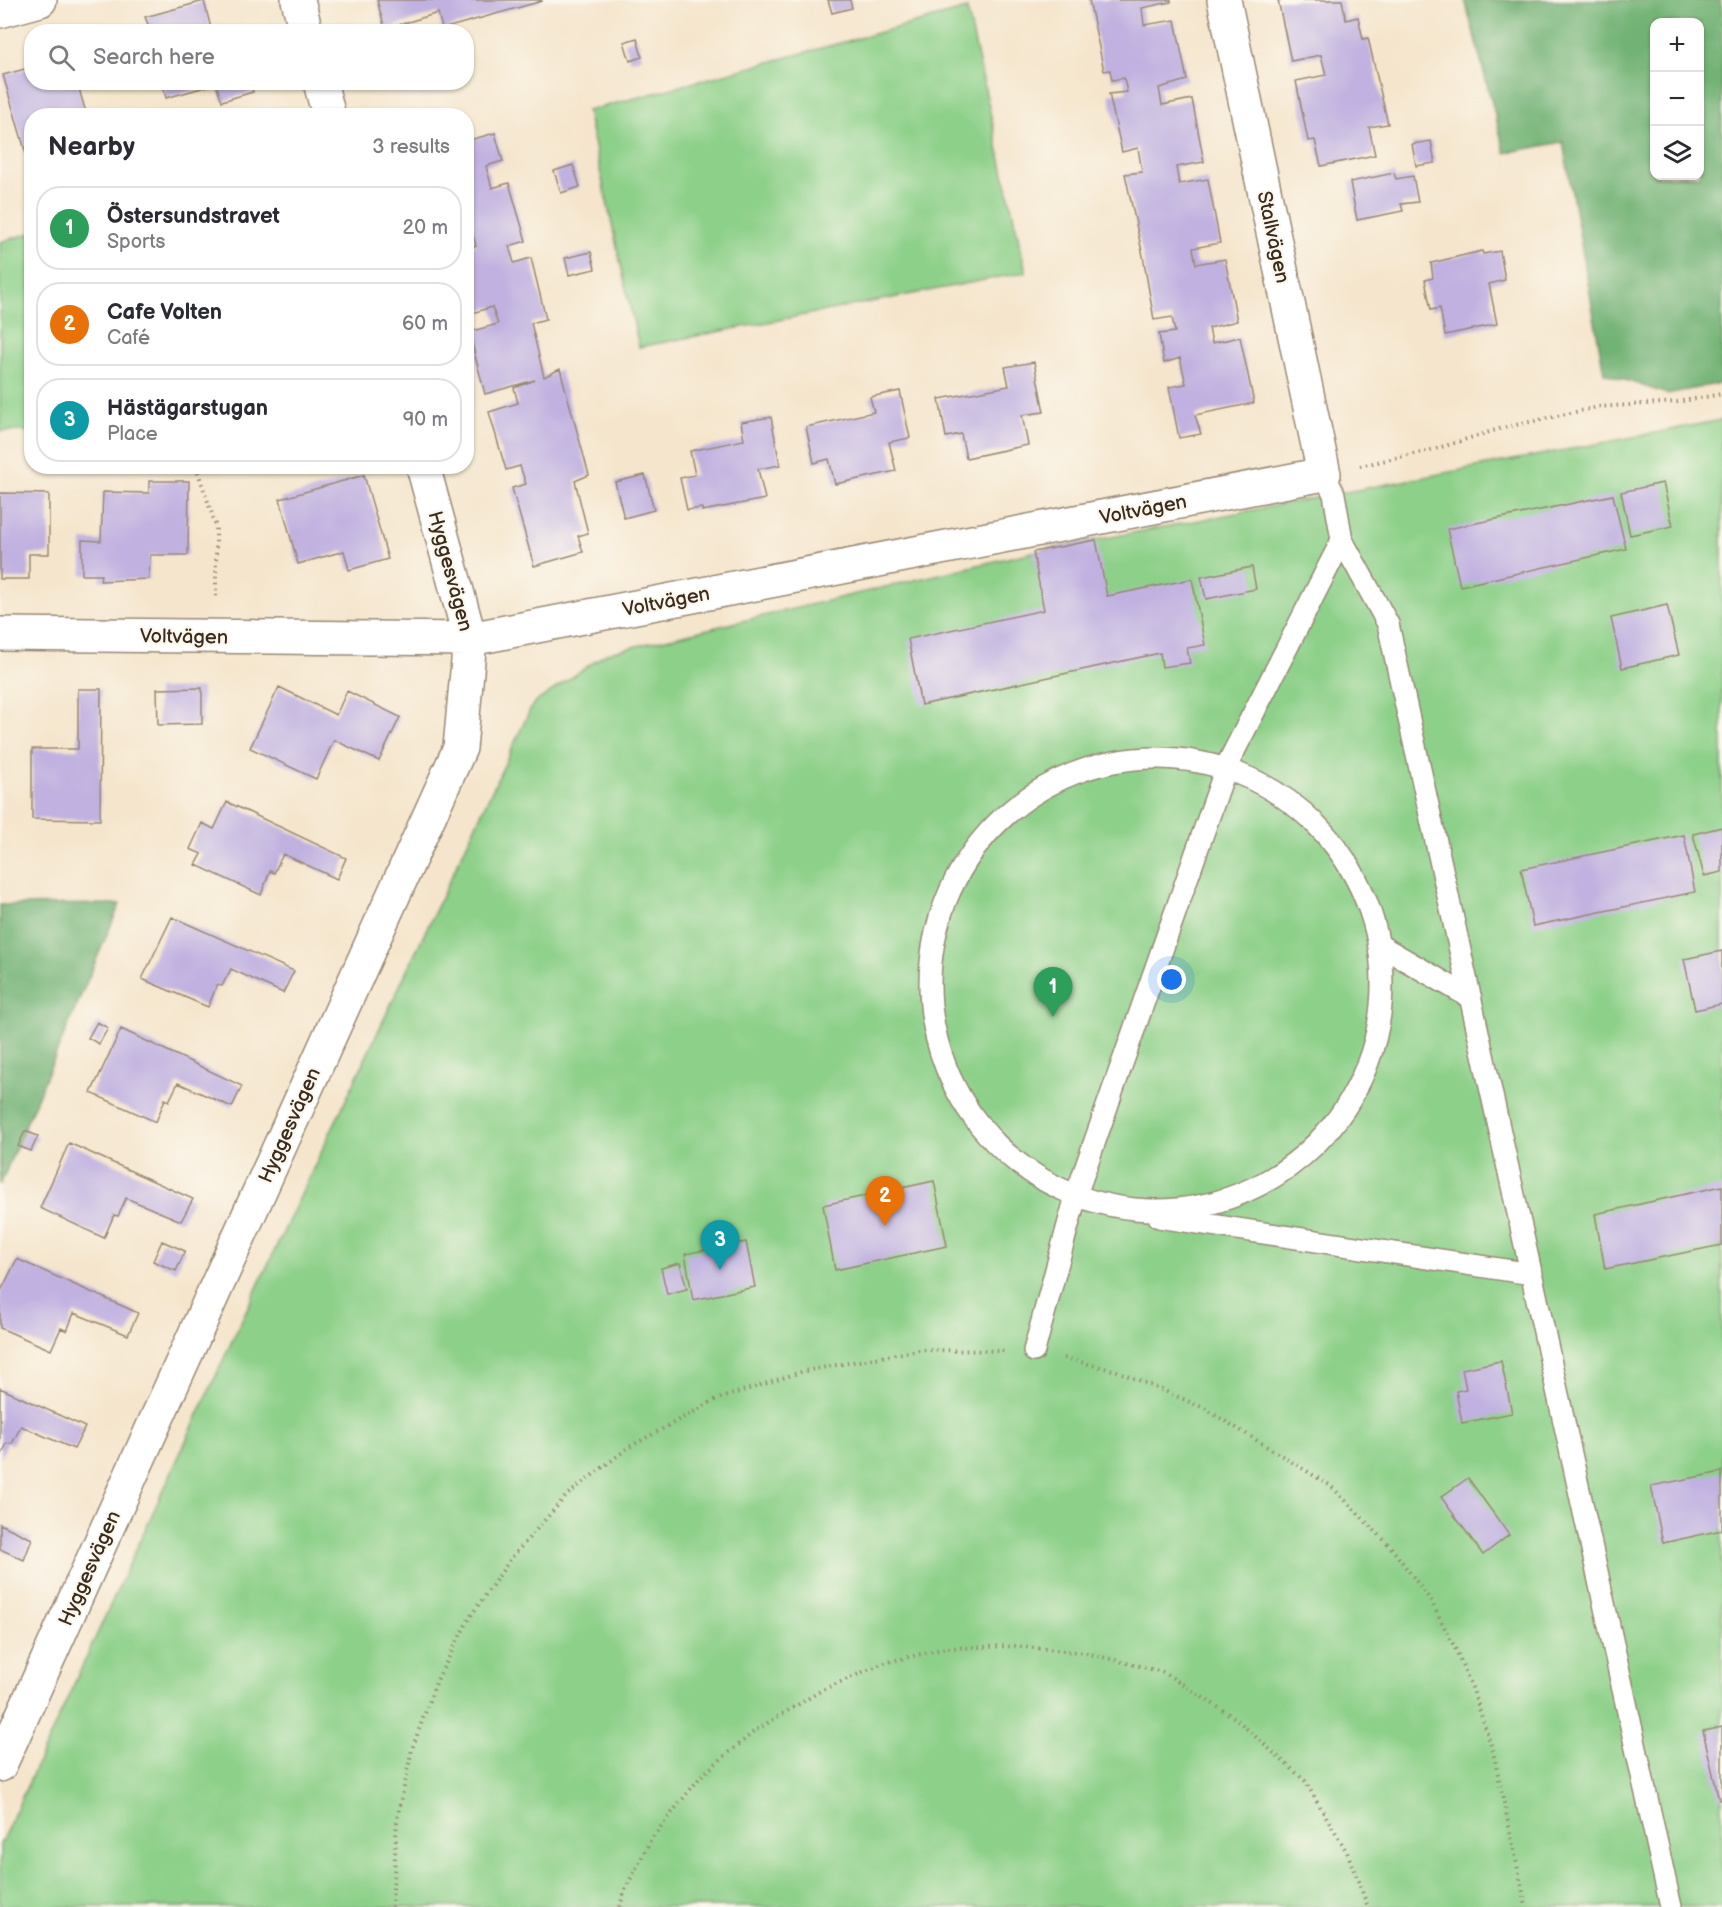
<!DOCTYPE html>
<html lang="en">
<head>
<meta charset="utf-8">
<style>
  :root { --surface:#fff; --page:#f2f2f3; --text:#2b2b33; --muted:#7c7c81; --line:#e1e1e2; --accent:#1f6fb2 }
  body { margin:0; font-family:"Balsamiq Sans",sans-serif; background:var(--page); color:var(--text) }
  .controls { position:absolute; right:18px; top:18px; display:grid; overflow:hidden; border-radius:12px; box-shadow:0 2px 4px #0004 }
  .controls button { width:54px; height:54px; display:grid; place-items:center; padding:0; border:0; border-bottom:2px solid var(--line); background:var(--surface); color:var(--text); font:30px sans-serif }
  .you { position:absolute; left:1172px; top:980px; width:21px; height:21px; margin:-15px; border:4px solid #fff; border-radius:50%; background:#1a73e8; box-shadow:0 0 0 9px #1a73e833 }
  .badge { display:grid; place-items:center; width:39px; height:39px; border-radius:50%; background:var(--accent); color:#fff; font-size:20px; font-weight:700 }
  .pin { position:absolute; translate:-50% -50px; filter:drop-shadow(0 2px 3px #0008) }
  .pin::after { content:''; position:absolute; top:32px; width:21px; height:18px; background:inherit; clip-path:polygon(0 0,100% 0,50% 100%) }
  .list { margin:0; padding:0; list-style:none }
  h2 { display:flex; justify-content:space-between; align-items:center; height:78px; margin:0; padding:0 24px; font-size:26px }
  h2 small { font-size:20px; font-weight:400; color:var(--muted) }
  .list li { display:grid; grid-template-columns:39px 1fr auto; gap:18px; align-items:center; box-sizing:border-box; height:84px; margin:0 12px 12px; padding:0 12px; border:2px solid var(--line); border-radius:24px }
  .list b { display:block; font-size:22px; white-space:nowrap }
  .list p { margin:0; font-size:20px; white-space:nowrap; color:var(--muted) }
  .list em { font-size:20px; font-style:normal; color:var(--muted) }
  .icon { flex:none; width:33px; height:33px; fill:none; stroke:currentColor; stroke-width:2; stroke-linecap:round; stroke-linejoin:round }
  .map { position:relative; flex:none; width:1722px; height:1907px; overflow:hidden }
  .search { position:absolute; background:var(--surface); box-shadow:0 2px 4px #0004; left:24px; top:24px; width:450px; height:66px; display:flex; align-items:center; gap:15px; box-sizing:border-box; padding:0 21px; border-radius:24px; color:var(--muted); font-size:22px }
  .panel { position:absolute; background:var(--surface); box-shadow:0 2px 4px #0004; left:24px; top:108px; width:450px; height:366px; border-radius:24px }
  .map>svg:first-child { display:block }
  .green { fill:#8dd089; stroke:#647d54; stroke-width:1.5 }
  .forest { fill:#72b275; stroke:#566e4a; stroke-width:1.5; fill-rule:evenodd }
  .building { fill:#c0b1e0 }
  .lines { fill:none; stroke-linecap:round; stroke-linejoin:round }
  .lane-casing { stroke:#988875; stroke-width:24 }
  .street-casing { stroke:#988875; stroke-width:36 }
  .path { stroke:#988875; stroke-width:4; stroke-dasharray:1.5 4.5; stroke-linecap:butt }
  .lane { stroke:#fff; stroke-width:21 }
  .street { stroke:#fff; stroke-width:33 }
  .labels { text-anchor:middle; stroke-width:4.5; stroke-linejoin:round; paint-order:stroke }
  .street-label { font-size:20px; fill:#3b2a1e; stroke:#fbf7ec }
</style>
</head>
<body>
<div class="map">
<svg width="1722" height="1907" viewBox="0 0 1722 1907">
  <rect width="100%" height="100%" fill="#fbf7ec"/>
  <filter id="ink" filterUnits="userSpaceOnUse"><feTurbulence type="fractalNoise" baseFrequency=".0167" numOctaves="2"/><feDisplacementMap in="SourceGraphic" scale="12" xChannelSelector="R" yChannelSelector="G"/><feConvolveMatrix kernelMatrix="1 2 1 2 8 2 1 2 1" color-interpolation-filters="sRGB"/></filter>
  <filter id="wash" filterUnits="userSpaceOnUse"><feTurbulence type="fractalNoise" baseFrequency=".008" numOctaves="4" result="noise"/><feDisplacementMap in="SourceGraphic" scale="24" xChannelSelector="R" yChannelSelector="G"/><feGaussianBlur stdDeviation="1.35" result="paint"/><feColorMatrix in="noise" values="0 0 0 0 0 0 0 0 0 0 0 0 0 0 0 0 0 1.4 0 .05"/><feComposite in="paint" operator="in"/></filter>
  <g filter="url(#wash)">
    <rect width="100%" height="100%" fill="#f5e5cc"/>
    <path class="green" d="M967 9 1026 272 639 347 587 111Z
      M31 233V431H0V242Z
      M1722 420V1907H0V1845L237 1330 533 704 607 653 1033 552Z"/>
    <path class="forest" d="M1465 0H1720L1722 9V383L1667 394 1604 373 1563 142 1505 153ZM1654 22H1700V176H1654Z
      M120 904 0 1185V905Z"/>
    <g id="blocks">
      <path class="building" d="M377 0H541L542 1 442 29 438 13 385 29Z
        M828 0H850L852 8 832 13Z
        M1089 0H1171V2L1142 8 1144 25 1175 20 1187 80 1159 88 1162 105 1192 99 1204 162 1176 167 1179 184 1208 179 1220 243 1193 248 1196 264 1225 259 1237 321 1209 328 1212 343 1240 337 1254 403 1195 415 1201 434 1179 438 1169 387 1186 384 1180 358 1164 363 1159 334 1175 332 1172 317 1154 320 1143 256 1125 174 1142 172 1138 148 1122 152 1109 94 1127 92 1124 78 1112 80 1110 70 1104 71Z
        M1278 0H1342L1346 20 1358 17 1363 39 1368 38 1388 124 1369 127 1375 155 1321 166 1315 140 1308 141 1296 81 1326 75 1321 55 1291 61Z
        M204 1 212 32H145L150 29 145 17Z
        M637 38 642 57 630 61 624 42Z
        M32 67V82H54L56 87 77 82 87 116H32V155L27 157 3 75Z
        M162 82H250L253 92 222 101 216 84 166 98Z
        M495 133 503 161 486 166 492 188 509 183 526 241 509 246 514 263 531 258 546 319 531 323 544 377 560 369 589 475 575 481 588 533 578 536 583 552 534 566 512 488 526 484 520 466 506 470 489 412 518 403 514 388 535 380 485 394 469 332 498 324 492 307 466 315V249L476 246 471 228 466 229V141Z
        M1431 141 1435 163 1416 166 1412 144Z
        M573 165 580 187 561 193 554 171Z
        M1394 173 1396 179 1413 176 1418 202 1401 204 1403 211 1357 220 1350 182Z
        M1482 251 1483 254 1500 251 1505 280 1489 284 1497 324 1445 335 1440 308 1431 310 1425 280 1433 278 1431 263Z
        M591 252 595 269 569 275 565 258Z
        M1034 362 1044 412 1022 415 1028 445 966 458 961 434 946 437 939 399 1009 386 1005 367Z
        M900 391 910 438 889 442 896 471 835 484 829 459 814 463 806 427 874 412 870 397Z
        M771 417 780 465 758 469 765 499 702 511V508L687 510 680 478 695 475 690 451 744 440 741 422Z
        M364 475 388 559 349 570 344 551 298 564 280 499Z
        M645 475 654 510 624 518 615 482Z
        M149 481H189L188 555H150L149 579 100 581 101 575H82V540L101 541 103 492 149 493Z
        M1663 483 1673 526 1630 535 1621 492Z
        M0 493 49 494V554H29V579H0Z
        M1613 495 1626 549 1460 586 1447 529Z
        M1096 540 1107 596 1192 579 1205 645 1187 648 1190 663 1162 667 1160 653 921 705 908 639 1044 610 1033 552Z
        M1252 567 1256 589 1206 599 1201 577Z
        M1667 605 1679 655 1622 668 1611 618Z
        M279 687 336 715 347 691 400 717 379 761 334 740 316 779 250 748Z
        M202 688V724L158 725 157 689Z
        M78 689H101L100 820 32 819V749H78Z
        M227 802 346 858 337 879 283 854 274 873 270 871 261 895 196 865 202 854 190 849 202 823 214 829Z
        M1722 827V872L1704 876 1693 834Z
        M1684 835 1695 892 1533 926 1521 869Z
        M172 917 294 971 283 993 231 969 222 986 217 985 208 1007 142 979Z
        M1722 951V1004L1695 1010 1684 959Z
        M97 1022 108 1028 99 1044 88 1038Z
        M121 1029 242 1086 232 1107 178 1083 169 1101 165 1099 156 1122 91 1093Z
        M25 1131 38 1136 31 1151 18 1146Z
        M69 1143 193 1199 181 1221 126 1198 118 1216 114 1215 104 1238 40 1208Z
        M934 1181 947 1246 835 1270 823 1205Z
        M1722 1186V1245L1605 1269 1595 1214Z
        M162 1241 185 1251 176 1271 153 1261Z
        M746 1242 755 1287 693 1300 685 1254Z
        M17 1259 138 1313 128 1335 74 1313 67 1331 61 1328 51 1350 0 1328V1293Z
        M680 1263 687 1289 667 1294 661 1268Z
        M1501 1361 1512 1413 1462 1423 1456 1391 1466 1389 1462 1369Z
        M0 1388 85 1427 74 1449 21 1426 12 1444 7 1443 0 1459Z
        M1722 1472V1530L1663 1543 1651 1486Z
        M1468 1478 1509 1535 1483 1555 1441 1497Z
        M0 1524 32 1539 24 1560 0 1549Z
        M1722 1727V1799L1719 1800 1703 1731Z"/>
    </g>
  </g>
  <g filter="url(#ink)">
    <use href="#blocks" fill-opacity="0" stroke="#988875" stroke-width="1.5"/>
    <g class="lines">
      <defs>
        <path id="lane" d="M1324 474 1334 494 1342 540 1388 624 1671 1907
          M930 984a226 226 0 1 1 452 0a226 226 0 1 1-452 0Z
          M1381 946 1471 998
          M1159 1217 1532 1274
          M1034 1351 1077 1192 1227 765 1342 540"/>
        <path id="street" d="M298 0 306 32
          M0 11 40 0
          M320 82 329 116
          M0 634 470 639 1324 474 1224 0
          M0 1765 460 748 470 639 423 466"/>
      </defs>
      <use href="#lane" class="lane-casing"/>
      <use href="#street" class="street-casing"/>
      <path class="path" d="M196 466 216 526V600
        M1360 466 1435 449 1502 428 1598 407 1677 402 1722 394
        M1064 1358 1117 1371 1204 1408 1331 1486 1390 1546 1431 1601 1456 1650 1473 1690 1493 1751 1526 1907
        M392 1907 397 1820 412 1749 437 1680 470 1617 512 1557 567 1495 629 1447 715 1400 804 1371 919 1350 1004 1351
        M620 1907 624 1892 651 1839 701 1776 756 1730 822 1690 884 1663 946 1648 1015 1646 1086 1653 1163 1672 1235 1718 1305 1781 1347 1852 1368 1907"/>
      <use href="#lane" class="lane"/>
      <use href="#street" class="street"/>
    </g>
  </g>
  <g class="labels">
    <g class="street-label">
      <text transform="translate(1274 237) rotate(78)" y="7">Stallvägen</text>
      <text transform="translate(1143 509) rotate(-11)" y="7">Voltvägen</text>
      <text transform="translate(451 571) rotate(75)" y="7">Hyggesvägen</text>
      <text transform="translate(666 601) rotate(-11)" y="7">Voltvägen</text>
      <text transform="translate(184 636) rotate(1)" y="7">Voltvägen</text>
      <text transform="translate(289 1125) rotate(-66)" y="7">Hyggesvägen</text>
      <text transform="translate(89 1568) rotate(-66)" y="7">Hyggesvägen</text>
    </g>
  </g>
</svg>
<div class="controls">
<button>+</button>
<button>−</button>
<button><svg class="icon" aria-label="layers" viewBox="0 0 24 24"><path d="M12 4l9 5-9 5-9-5zM3 14l9 5 9-5"/></svg></button>
</div>
<div class="you"></div>
<div class="pin badge" style="left:1053px;top:1017px;background:#2e9e5b">1</div>
<div class="pin badge" style="left:885px;top:1226px;background:#e8710a">2</div>
<div class="pin badge" style="left:720px;top:1270px;background:#0f9aa8">3</div>
<div class="search"><svg class="icon" aria-label="search" viewBox="0 0 24 24"><circle cx="10" cy="10" r="6"/><path d="M15 15l6 6"/></svg>Search here</div>
<section class="panel">
<h2>Nearby<small>3 results</small></h2>
<ul class="list">
<li><span class="badge" style="background:#2e9e5b">1</span><div><b>Östersundstravet</b><p>Sports</p></div><em>20 m</em></li>
<li><span class="badge" style="background:#e8710a">2</span><div><b>Cafe Volten</b><p>Café</p></div><em>60 m</em></li>
<li><span class="badge" style="background:#0f9aa8">3</span><div><b>Hästägarstugan</b><p>Place</p></div><em>90 m</em></li>
</ul>
</section>
</div>
</body>
</html>
